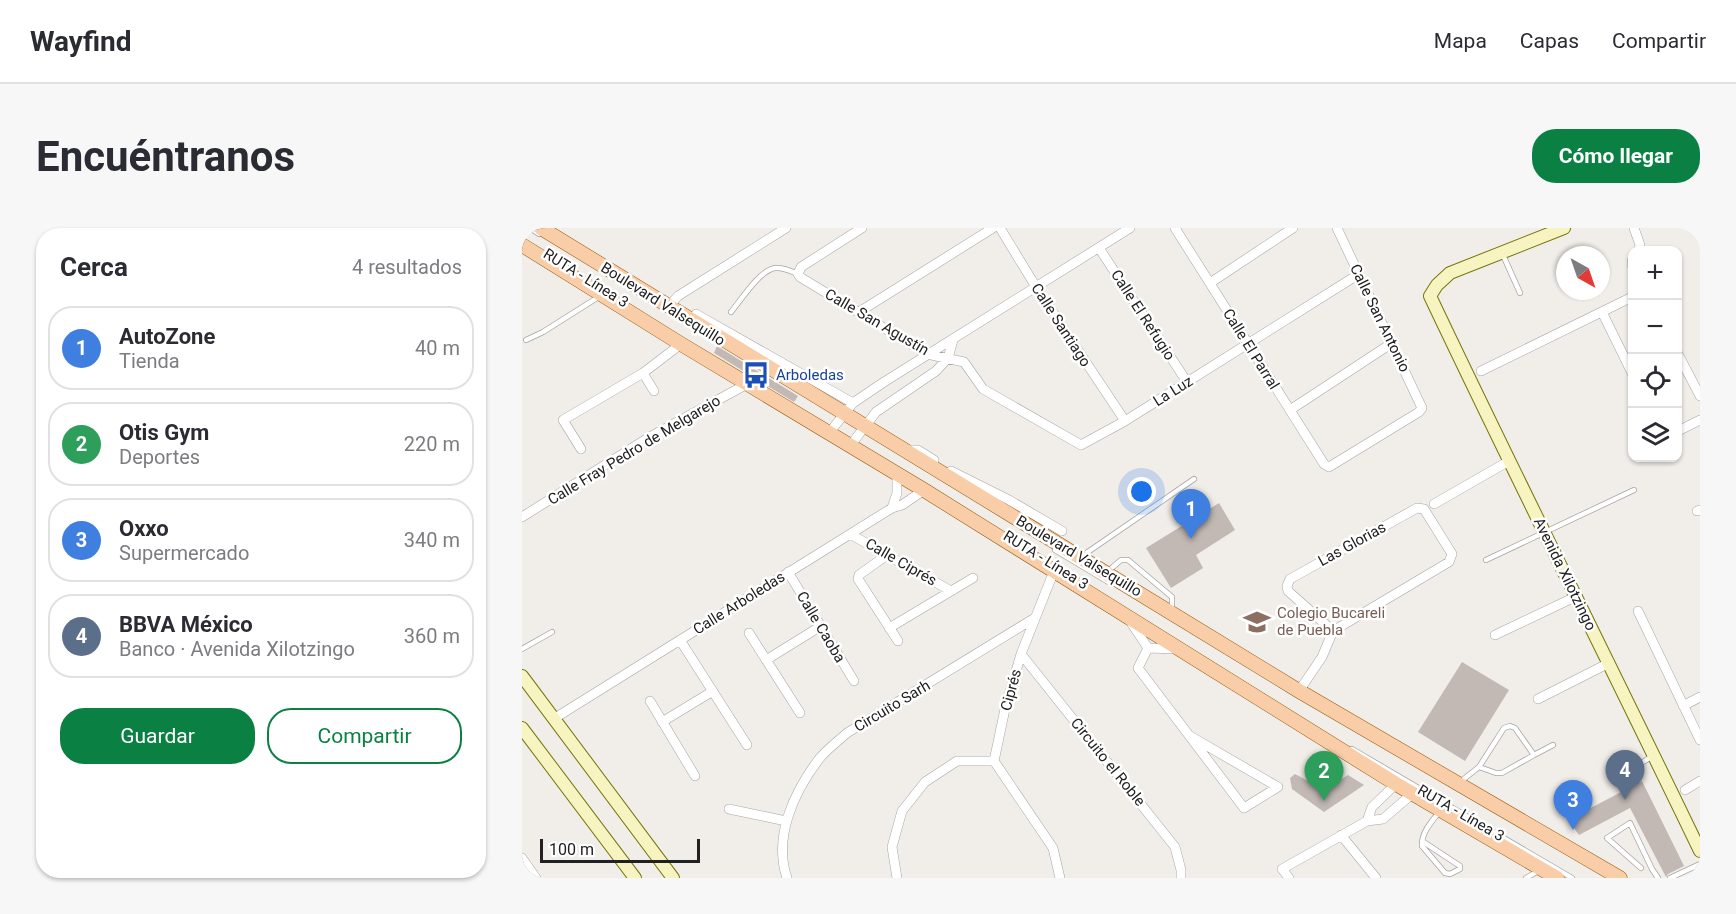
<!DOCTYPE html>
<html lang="es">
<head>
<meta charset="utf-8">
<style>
  :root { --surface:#fff; --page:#f7f7f7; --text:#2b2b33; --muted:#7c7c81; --line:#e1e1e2; --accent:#0b8043 }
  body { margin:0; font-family:Roboto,sans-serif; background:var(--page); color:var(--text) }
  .controls { position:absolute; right:18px; top:18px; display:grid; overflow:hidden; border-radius:12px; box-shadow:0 2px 4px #0004 }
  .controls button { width:54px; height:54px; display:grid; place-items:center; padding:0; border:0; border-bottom:2px solid var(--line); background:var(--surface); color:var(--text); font:30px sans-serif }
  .compass { position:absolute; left:1034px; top:18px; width:54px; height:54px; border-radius:50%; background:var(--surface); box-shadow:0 2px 4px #0004; rotate:140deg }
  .scale { position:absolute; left:18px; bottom:15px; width:160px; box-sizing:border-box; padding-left:6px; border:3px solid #212121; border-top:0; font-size:16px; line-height:21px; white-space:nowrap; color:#212121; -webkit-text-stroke:4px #fff; paint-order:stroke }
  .you { position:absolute; left:620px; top:264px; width:21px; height:21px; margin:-15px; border:4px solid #fff; border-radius:50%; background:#1a73e8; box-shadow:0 0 0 9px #1a73e833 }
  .badge { display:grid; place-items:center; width:39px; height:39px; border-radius:50%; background:var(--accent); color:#fff; font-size:20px; font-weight:700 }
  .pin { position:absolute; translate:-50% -50px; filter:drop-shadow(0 2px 3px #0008) }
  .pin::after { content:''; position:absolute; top:32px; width:21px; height:18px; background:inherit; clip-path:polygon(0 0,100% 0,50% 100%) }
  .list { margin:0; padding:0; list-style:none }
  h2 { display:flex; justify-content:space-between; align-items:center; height:78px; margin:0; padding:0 24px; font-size:26px }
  h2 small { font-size:20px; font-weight:400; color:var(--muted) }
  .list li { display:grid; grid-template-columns:39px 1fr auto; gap:18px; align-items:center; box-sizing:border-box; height:84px; margin:0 12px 12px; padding:0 12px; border:2px solid var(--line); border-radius:24px }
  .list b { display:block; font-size:22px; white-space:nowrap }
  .list p { margin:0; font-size:20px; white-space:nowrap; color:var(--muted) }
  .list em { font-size:20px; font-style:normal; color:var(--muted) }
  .actions { display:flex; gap:12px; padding:18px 24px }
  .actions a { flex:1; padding:14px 0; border:2px solid var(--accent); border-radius:24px; text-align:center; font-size:21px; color:var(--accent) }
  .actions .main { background:var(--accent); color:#fff }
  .icon { flex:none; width:33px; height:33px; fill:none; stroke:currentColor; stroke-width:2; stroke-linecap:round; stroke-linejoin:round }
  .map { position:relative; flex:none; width:1178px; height:650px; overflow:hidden; border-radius:24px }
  header { display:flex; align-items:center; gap:36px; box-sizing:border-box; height:84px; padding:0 30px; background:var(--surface); border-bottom:2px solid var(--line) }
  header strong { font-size:28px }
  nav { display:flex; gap:33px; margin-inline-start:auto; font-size:21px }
  .intro { display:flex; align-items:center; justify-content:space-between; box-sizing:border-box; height:144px; padding:0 36px }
  h1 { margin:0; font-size:42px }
  .button { padding:15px 27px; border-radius:24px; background:var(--accent); color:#fff; font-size:21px; font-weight:700 }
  main { display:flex; gap:36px; padding:0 36px }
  aside { flex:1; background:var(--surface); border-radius:24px; box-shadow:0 2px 4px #0004 }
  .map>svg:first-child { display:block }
  .building { fill:#c2b9b5 }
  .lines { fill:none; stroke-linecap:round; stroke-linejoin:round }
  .lane-casing { stroke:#a5a5a5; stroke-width:6 }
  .street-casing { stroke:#a5a5a5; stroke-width:10 }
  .secondary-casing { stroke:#75760b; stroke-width:14 }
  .primary-casing { stroke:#975908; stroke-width:15 }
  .lane { stroke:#fff; stroke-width:4.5 }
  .street { stroke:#fff; stroke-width:9 }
  .secondary { stroke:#f7f4c1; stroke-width:12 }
  .primary { stroke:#f8cda7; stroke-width:14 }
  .labels { text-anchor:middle; stroke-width:5; stroke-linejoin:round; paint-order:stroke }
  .street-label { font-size:15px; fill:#212121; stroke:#fff }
  .transit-label { font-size:15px; fill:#164399; stroke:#fff; text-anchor:start }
  .education-label { font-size:15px; fill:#785e54; stroke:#fff; text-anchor:start }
</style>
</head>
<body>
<header>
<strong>Wayfind</strong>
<nav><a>Mapa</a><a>Capas</a><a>Compartir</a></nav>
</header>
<div class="intro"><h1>Encuéntranos</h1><a class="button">Cómo llegar</a></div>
<main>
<aside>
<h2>Cerca<small>4 resultados</small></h2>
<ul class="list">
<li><span class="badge" style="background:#3f7fe0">1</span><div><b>AutoZone</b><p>Tienda</p></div><em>40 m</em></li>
<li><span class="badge" style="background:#2e9e5b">2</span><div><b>Otis Gym</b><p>Deportes</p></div><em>220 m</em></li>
<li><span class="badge" style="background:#3f7fe0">3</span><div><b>Oxxo</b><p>Supermercado</p></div><em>340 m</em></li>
<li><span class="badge" style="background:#5c6f8a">4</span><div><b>BBVA México</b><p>Banco · Avenida Xilotzingo</p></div><em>360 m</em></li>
</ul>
<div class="actions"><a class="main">Guardar</a><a>Compartir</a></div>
</aside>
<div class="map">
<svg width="1178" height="650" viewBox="0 0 1178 650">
  <rect width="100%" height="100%" fill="#f1ede9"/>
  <path class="building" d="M195 118 276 168 272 174 192 125Z
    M697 275 713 302 674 327 681 340 649 360 624 320Z
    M940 434 987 462 943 533 896 504Z
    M773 546 803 562 826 547 842 557 802 584 770 561 768 550Z
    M1120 553 1162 638 1146 646 1144 649 1108 580 1057 607 1046 592Z"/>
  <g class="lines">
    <defs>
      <path id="lane" d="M8 0 17 6
        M981 27 998 65
        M209 84C219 72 238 42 253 40 261 39 269 43 276 46
        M4 112 21 104 78 68
        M533 322 588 355
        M560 328 672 251
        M964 332 1112 262
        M585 344 599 332H606L650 369V382
        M0 421 30 404
        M830 521 1050 650
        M957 539 974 545H980L1012 527
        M1102 546 1129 529
        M938 554 957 539 982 500 988 498 993 500 1012 527 1031 517
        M900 613 938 638V641L928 646 923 645 900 618C899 605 910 593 918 583
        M1119 640 1085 610 1108 595 1130 641 1136 650
        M1004 650 1018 642
        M1148 650 1178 636"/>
      <path id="street" d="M340 0 279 39 276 46 278 49 405 126 442 134 461 161 559 217 603 193 837 46
        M478 0 514 59 603 193
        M653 0 802 236 807 239 897 184 900 180 815 0
        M1112 0 1118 17 1117 22
        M577 20 665 154
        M1110 33V37
        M688 55 771 0
        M146 79 156 68 264 0
        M337 84 471 0
        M1080 84 1110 145
        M174 86 331 175
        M1156 126 1178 168
        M959 143 1110 69
        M121 145 132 163
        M768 182 870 115
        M1156 203 1178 192
        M307 205 331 175 362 154 608 0
        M328 218 354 184 414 143 426 130 431 112
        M59 221 41 192 121 145 159 116
        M384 222H396L412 232
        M429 243 487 272 540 303
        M912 276 987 233
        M370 280 375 265V246
        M1175 283 1178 282
        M0 289 126 210 225 156
        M328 306 429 363
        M365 327 337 347 336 351 376 413
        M266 344 332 453
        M1116 383 1178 512
        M608 393 626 420 655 421
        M367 400 451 350
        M227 405 278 485
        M973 407 1055 368
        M158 412 225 517
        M626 420 616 440 722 580 756 559 668 508
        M499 426 653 619 659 642V650
        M244 432 299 398
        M777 463 800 429 811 403 927 334 930 326 902 281 895 280 768 351 765 358 766 363 811 403
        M1016 471 1087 435
        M128 473 173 548
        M1161 478 1178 469
        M33 490 370 280 380 277 402 262
        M140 494 191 463
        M472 533 483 481 499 426 532 343
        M472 533 531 620 538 650
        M1163 562 1178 553
        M207 581 264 593
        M845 593 850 579 874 556
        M819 607 854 650
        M0 630 14 650
        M265 650C251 609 272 564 297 531 304 522 316 513 325 505L511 391
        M375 650 370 619 380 583 403 554 435 533H472
        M767 650 760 641 845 593 861 591 890 566"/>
      <path id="secondary" d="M1042 0 928 45 915 57 908 68C996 254 1089 438 1178 623
        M0 448 151 650
        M0 500 113 650"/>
      <path id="primary" d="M19 0 777 463 1098 650
        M0 17 159 116 402 262 874 556 1035 650"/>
    </defs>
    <use href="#lane" class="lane-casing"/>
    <use href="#street" class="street-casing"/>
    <use href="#secondary" class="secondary-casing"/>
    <use href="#primary" class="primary-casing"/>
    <use href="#lane" class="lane"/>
    <use href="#street" class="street"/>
    <use href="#secondary" class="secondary"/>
    <use href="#primary" class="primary"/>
  </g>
  <defs>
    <symbol id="bus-bare" viewBox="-9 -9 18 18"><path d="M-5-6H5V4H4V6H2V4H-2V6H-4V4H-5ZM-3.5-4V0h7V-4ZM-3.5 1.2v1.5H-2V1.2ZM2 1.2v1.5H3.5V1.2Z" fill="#1a4fb4" stroke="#fff" stroke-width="2.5" paint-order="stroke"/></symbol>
    <symbol id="school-bare" viewBox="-9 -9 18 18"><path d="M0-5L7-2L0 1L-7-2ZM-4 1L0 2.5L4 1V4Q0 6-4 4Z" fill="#8d6e63" stroke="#fff" stroke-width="2.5" paint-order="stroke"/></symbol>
  </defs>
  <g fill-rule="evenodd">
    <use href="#bus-bare" x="215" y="128" width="38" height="38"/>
    <use href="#school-bare" x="716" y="375" width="38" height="38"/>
  </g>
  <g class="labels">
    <g class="street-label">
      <text transform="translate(64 50) rotate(32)" y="5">RUTA - Línea 3</text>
      <text transform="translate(141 76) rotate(32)" y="5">Boulevard Valsequillo</text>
      <text transform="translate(621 87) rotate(57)" y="5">Calle El Refugio</text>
      <text transform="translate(858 90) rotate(64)" y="5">Calle San Antonio</text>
      <text transform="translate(355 94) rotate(30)" y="5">Calle San Agustín</text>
      <text transform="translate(539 97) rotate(57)" y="5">Calle Santiago</text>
      <text transform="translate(729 121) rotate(58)" y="5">Calle El Parral</text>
      <text transform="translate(651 163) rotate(-32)" y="5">La Luz</text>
      <text transform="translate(112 222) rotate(-31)" y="5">Calle Fray Pedro de Melgarejo</text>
      <text transform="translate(830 316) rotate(-29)" y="5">Las Glorias</text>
      <text transform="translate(557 328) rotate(31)" y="5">Boulevard Valsequillo</text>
      <text transform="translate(524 332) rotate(32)" y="5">RUTA - Línea 3</text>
      <text transform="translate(379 334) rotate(30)" y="5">Calle Ciprés</text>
      <text transform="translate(1043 346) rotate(64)" y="5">Avenida Xilotzingo</text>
      <text transform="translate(217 375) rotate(-32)" y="5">Calle Arboledas</text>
      <text transform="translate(299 399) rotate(59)" y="5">Calle Caoba</text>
      <text transform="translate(489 462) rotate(-75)" y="5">Ciprés</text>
      <text transform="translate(370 478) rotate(-31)" y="5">Circuito Sarh</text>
      <text transform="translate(586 534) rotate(51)" y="5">Circuito el Roble</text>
      <text transform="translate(939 585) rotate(30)" y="5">RUTA - Línea 3</text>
    </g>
    <g class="transit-label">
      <text x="254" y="152">Arboledas</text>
    </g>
    <g class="education-label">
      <text x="755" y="390">Colegio Bucareli<tspan x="755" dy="17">de Puebla</tspan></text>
    </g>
  </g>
</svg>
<div class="controls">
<button>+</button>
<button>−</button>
<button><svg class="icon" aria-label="locate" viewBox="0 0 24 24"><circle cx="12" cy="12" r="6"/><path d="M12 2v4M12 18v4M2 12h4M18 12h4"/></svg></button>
<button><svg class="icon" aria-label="layers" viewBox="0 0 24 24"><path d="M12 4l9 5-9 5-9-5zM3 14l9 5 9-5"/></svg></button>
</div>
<svg class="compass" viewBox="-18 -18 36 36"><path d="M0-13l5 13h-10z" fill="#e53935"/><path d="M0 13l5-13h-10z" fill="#7c7c81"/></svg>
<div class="scale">100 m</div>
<div class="you"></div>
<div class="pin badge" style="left:669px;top:311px;background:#3f7fe0">1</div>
<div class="pin badge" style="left:802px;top:573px;background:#2e9e5b">2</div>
<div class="pin badge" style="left:1051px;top:602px;background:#3f7fe0">3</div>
<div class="pin badge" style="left:1103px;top:572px;background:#5c6f8a">4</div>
</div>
</main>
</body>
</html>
